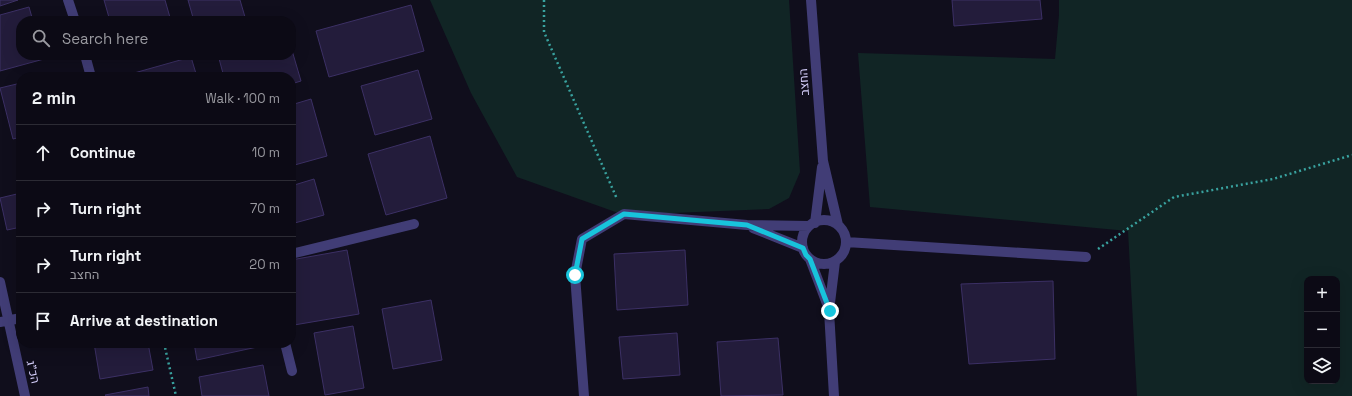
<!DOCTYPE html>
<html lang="en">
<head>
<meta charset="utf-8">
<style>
  :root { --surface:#0c0a15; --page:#15131e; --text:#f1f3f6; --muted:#9a9aa0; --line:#2c2b34 }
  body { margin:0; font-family:"Space Grotesk",Heebo,sans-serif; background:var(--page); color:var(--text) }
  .controls { position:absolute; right:12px; bottom:12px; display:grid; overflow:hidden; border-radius:8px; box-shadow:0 4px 16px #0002 }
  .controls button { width:36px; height:36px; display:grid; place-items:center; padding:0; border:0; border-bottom:1px solid var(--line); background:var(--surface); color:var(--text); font:20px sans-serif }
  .stop { position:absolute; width:12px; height:12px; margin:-9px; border:3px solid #18c4dc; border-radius:50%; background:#fff }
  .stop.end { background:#18c4dc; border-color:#fff; box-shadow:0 1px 4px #0008 }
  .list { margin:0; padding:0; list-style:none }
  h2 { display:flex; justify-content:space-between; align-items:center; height:52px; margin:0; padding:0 16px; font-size:17px }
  h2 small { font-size:13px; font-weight:400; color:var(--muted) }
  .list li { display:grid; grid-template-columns:26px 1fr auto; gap:12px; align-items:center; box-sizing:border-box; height:56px; padding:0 16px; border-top:1px solid var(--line) }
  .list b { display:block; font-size:15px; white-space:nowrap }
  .list p { margin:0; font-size:13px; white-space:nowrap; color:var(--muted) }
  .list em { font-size:13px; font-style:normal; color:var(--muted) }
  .icon { flex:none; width:22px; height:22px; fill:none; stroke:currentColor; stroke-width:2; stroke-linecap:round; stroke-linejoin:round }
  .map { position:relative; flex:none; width:1352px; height:396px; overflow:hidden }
  .search { position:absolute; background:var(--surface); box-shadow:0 4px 16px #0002; left:16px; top:16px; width:280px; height:44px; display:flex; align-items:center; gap:10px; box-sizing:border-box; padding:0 14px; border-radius:16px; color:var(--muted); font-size:15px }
  .panel { position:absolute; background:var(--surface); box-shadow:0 4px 16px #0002; left:16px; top:72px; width:280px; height:276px; border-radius:16px }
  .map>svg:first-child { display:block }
  .green { fill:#112525; fill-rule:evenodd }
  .building { fill:#231c3b; stroke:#3c3065 }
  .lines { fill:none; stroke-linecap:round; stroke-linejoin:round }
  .path { stroke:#39a29f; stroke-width:2.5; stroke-dasharray:2 3; stroke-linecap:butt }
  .street { stroke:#413d76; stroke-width:10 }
  .route { stroke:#18c4dc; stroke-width:5 }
  .labels { text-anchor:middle; stroke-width:3; stroke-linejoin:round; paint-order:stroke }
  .street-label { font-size:12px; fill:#d4cefa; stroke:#100e1c }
</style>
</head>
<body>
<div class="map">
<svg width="1352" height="396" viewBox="0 0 1352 396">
  <rect width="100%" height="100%" fill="#100e1c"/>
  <path class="green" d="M430 0H789L800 172 789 198 769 209 624 215 517 177 471 93Z
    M1059 0H1352V396H1137L1128 231 870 207 858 53 1055 59 1059 15ZM1307 279H1337V381H1307Z"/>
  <path class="building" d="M0 0H18L0 6Z
    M104 0H165L171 21H110Z
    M188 0H240L245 17 232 21H194Z
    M952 0H1040L1042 19 954 26Z
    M411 5 424 51 329 77 316 31Z
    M29 7 33 21H21V55H42L44 59 0 71V15Z
    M291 47 301 81 291 84V77H224L218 55H291Z
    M191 57 197 77H128L127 75Z
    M418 70 432 119 375 135 361 86Z
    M21 83V137L13 139 0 88Z
    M311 99 327 156 291 166V105Z
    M430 136 447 198 386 215 368 154Z
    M314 179 324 215 291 224V186Z
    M21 193V227L7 230 0 198Z
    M347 250 359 314 294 325 291 308V260Z
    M685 250 688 305 617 310 614 254Z
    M1053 281 1055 359 969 364 961 284Z
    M431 300 442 360 393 369 382 309Z
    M353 326 364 388 325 395 314 333Z
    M677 333 680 375 623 379 619 337Z
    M778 338 783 395 721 396 717 342Z
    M94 343H148L153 370 100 379Z
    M194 343H262V346L197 360Z
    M263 365 269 396H202L199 377Z
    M148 387 149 396H106L105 395Z"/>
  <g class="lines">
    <path class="path" d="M544 0V32L617 199
      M1098 249 1174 197 1273 179 1352 155
      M164 343 176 396"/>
    <path class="street" d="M68 0 75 21
      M811 0 823 161 838 225
      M85 55 91 77
      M802 242a22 22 0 1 1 44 0a22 22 0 1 1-44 0Z
      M815 223 822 167
      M753 228 803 248
      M846 242 1086 257
      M291 254 414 224
      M810 259 829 309
      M0 282 25 396
      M0 322 21 318
      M285 343 292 371
      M584 396 575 275 582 239 624 214 747 225 809 226
      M834 396 829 311 835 262"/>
  </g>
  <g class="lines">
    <path class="route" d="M575 275 582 239 624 214 747 225 803 248 806 255 810 259 830 311"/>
  </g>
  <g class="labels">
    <g class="street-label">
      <text transform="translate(804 82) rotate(-94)" y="4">החצב</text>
      <text transform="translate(33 372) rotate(77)" y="4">הכ"ג</text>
    </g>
  </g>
</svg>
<div class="controls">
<button>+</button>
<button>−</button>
<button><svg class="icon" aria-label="layers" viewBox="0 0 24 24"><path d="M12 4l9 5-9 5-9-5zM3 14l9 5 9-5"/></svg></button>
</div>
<div class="stop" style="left:575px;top:275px"></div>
<div class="stop end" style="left:830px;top:311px"></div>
<div class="search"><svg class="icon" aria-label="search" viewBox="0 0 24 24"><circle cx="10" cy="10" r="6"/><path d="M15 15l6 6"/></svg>Search here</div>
<section class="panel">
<h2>2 min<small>Walk · 100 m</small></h2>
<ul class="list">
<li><svg class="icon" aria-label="ahead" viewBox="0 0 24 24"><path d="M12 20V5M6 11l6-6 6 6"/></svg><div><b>Continue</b></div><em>10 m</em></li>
<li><svg class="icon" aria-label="right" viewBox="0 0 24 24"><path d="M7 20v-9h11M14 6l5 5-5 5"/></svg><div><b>Turn right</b></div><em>70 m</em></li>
<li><svg class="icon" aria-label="right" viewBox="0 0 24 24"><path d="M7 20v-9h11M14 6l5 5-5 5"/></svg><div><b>Turn right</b><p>החצב</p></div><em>20 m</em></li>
<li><svg class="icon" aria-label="arrive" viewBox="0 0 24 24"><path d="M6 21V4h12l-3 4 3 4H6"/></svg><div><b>Arrive at destination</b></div></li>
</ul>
</section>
</div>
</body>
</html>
